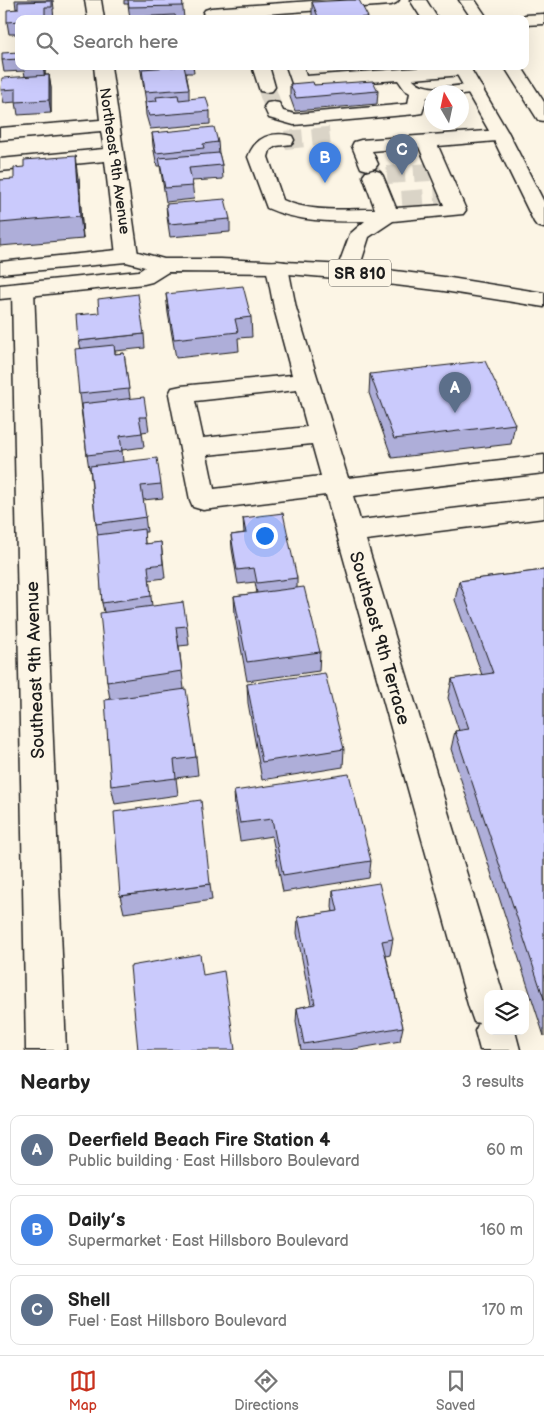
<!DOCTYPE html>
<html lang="en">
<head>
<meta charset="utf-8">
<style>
  :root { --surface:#fff; --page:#f6f6f6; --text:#222; --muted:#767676; --line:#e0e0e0; --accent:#c8321e }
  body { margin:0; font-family:"Balsamiq Sans",sans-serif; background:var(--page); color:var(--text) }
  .controls { position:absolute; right:15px; bottom:15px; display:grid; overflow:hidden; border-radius:10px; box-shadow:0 5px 20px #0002 }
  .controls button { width:45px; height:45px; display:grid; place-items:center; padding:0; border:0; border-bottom:1px solid var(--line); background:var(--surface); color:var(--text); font:25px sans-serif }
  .compass { position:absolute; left:424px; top:85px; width:45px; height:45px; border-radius:50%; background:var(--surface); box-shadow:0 5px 20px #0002; rotate:351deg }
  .you { position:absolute; left:264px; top:535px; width:18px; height:18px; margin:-12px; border:4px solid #fff; border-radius:50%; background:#1a73e8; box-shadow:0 0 0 8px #1a73e833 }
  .badge { display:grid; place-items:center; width:32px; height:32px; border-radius:50%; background:var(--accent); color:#fff; font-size:16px; font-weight:700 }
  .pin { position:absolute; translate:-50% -41px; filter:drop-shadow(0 1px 2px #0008) }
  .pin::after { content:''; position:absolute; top:26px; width:18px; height:15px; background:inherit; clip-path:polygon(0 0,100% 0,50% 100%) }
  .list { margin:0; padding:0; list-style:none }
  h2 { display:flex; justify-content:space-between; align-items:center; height:65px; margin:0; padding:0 20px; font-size:21px }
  h2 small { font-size:16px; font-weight:400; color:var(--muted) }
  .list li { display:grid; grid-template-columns:32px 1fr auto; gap:15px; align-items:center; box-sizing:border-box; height:70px; margin:0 10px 10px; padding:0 10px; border:1px solid var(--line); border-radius:10px }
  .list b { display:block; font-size:19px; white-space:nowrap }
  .list p { margin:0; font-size:16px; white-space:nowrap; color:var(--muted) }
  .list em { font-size:16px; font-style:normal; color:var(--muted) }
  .icon { flex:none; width:28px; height:28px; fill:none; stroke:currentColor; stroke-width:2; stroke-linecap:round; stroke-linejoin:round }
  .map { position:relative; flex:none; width:544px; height:1050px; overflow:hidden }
  .search { position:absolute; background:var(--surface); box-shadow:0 5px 20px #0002; left:15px; right:15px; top:15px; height:55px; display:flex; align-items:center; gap:12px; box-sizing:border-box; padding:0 18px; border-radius:10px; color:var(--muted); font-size:19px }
  .sheet { height:305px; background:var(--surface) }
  nav { display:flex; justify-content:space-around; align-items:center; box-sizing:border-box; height:70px; border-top:1px solid var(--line); background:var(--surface); font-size:14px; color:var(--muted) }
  nav a { display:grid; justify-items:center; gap:2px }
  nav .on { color:var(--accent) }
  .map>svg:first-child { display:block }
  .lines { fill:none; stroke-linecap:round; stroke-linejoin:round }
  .minor-tunnel-far1 { stroke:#dad4c7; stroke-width:18; stroke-dasharray:18 9; stroke-linecap:butt }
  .minor-tunnel { stroke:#dad4c7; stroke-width:22; stroke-dasharray:22 11; stroke-linecap:butt }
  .minor-casing { stroke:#1c1c1c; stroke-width:3 }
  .major-casing { stroke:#1c1c1c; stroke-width:3 }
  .minor { fill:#fcf5e5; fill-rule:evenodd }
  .major { fill:#fcf5e5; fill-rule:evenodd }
  .wall { fill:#aeaed9; stroke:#1c1c1c }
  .shaded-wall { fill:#8d8db0; stroke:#1c1c1c }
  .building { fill:#cacafc; stroke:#1c1c1c }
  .labels { text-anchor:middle; stroke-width:4; stroke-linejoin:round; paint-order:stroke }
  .far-street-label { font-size:15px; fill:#1c1c1c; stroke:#fcf5e5 }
  .shield { fill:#fcf5e5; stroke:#5f5d58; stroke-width:1 }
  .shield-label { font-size:16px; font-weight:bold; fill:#1c1c1c }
  .street-label { font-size:18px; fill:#1c1c1c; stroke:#fcf5e5 }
</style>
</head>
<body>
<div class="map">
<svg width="544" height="1050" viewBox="0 0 544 1050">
  <rect width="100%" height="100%" fill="#fcf5e5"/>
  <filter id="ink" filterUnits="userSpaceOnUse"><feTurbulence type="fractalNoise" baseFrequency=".02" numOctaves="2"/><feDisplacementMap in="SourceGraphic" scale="10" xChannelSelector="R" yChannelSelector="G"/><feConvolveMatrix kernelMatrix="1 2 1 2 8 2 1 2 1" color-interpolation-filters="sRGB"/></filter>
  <g filter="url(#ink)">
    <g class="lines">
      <path class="minor-tunnel-far1" d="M266 87 273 107
        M285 140 336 135
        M368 164 373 176 430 172"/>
      <path class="minor-tunnel" d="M402 202 441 199"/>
      <defs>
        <path id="minor" d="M85 0H101L104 19H88Z
          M326 0H399L396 3 391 5 211 18 205 16 203 13 205 10 211 8Z
          M544 14V24L525 25V19H518L525 15Z
          M94 66H111L138 255 135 260 127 261 119 260 116 255 105 161 0 171V159L104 149 101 131 0 140V128L100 120Z
          M252 66H269L275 87 272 91 266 92 260 91Z
          M286 66H303L306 76 444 66H469L472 70 469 74 463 75 413 79C427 94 456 85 474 84L480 85 483 89 480 93 462 95V92H432V97H427L422 113 416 114 294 125 269 118 264 107 267 103 273 102 279 103 283 111 295 114 408 104 410 93 405 90 398 80 299 87 293 86Z
          M501 130 508 132 510 136 508 140 438 146 466 210 463 214 393 221 369 237 358 272 355 277 347 279 339 277 336 272 350 234 365 221C331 222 298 222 267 208L248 157C255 137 272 131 292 136L294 140 292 144 276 146 270 150 268 157 283 200C312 213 345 209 375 209L363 176 366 172 373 170 380 172 383 176 396 208 444 205 419 147 372 151 378 164 375 168 368 170 361 168 352 146 354 142 361 140Z
          M277 261 285 262 288 267 296 308 348 478 544 455V473L353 496 360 520 544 498V518L366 540 503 994H488V1031H515L520 1050H480L475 1031 479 1023 474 1022 469 1008 326 495 203 510 193 507 190 500 169 394 172 388 181 386 292 375 274 308 266 267 269 262ZM297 390 307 427 203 438 195 401ZM312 444 321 476 214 489 207 455Z
          M23 283 31 285 34 290 66 1050H26L12 290 15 285Z"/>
        <path id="major" d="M410 0H426L438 19H422Z
          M459 0H475L488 19H472Z
          M452 66H469L510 136 544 202V228L537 226 534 222 492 136Z
          M504 66H521L544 102V121L538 120Z
          M127 249 164 259H221L347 265 444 277 544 293V307L444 291 347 279 277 273 168 272 152 282 144 284 0 299V285L139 271 145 267 126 262 0 274V262Z"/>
      </defs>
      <use href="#minor" class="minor-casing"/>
      <use href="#major" class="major-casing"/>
      <use href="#minor" class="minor"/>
      <use href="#major" class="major"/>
    </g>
    <path class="wall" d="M15 0H53L54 9H53L54 19H19V34H9L7 22 18 9H16Z
      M124 0H182L184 18 130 19 128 4H124Z
      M312 2 368 17 367 19H312Z
      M19 52V66H45V75H49L51 88V113L18 115 16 102 4 103 1 90 25 76 24 71 4 72 2 60Z
      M140 66H193L194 73H186L189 89V99L210 111V124L150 129 146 115 145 102H146L142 77Z
      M290 84 314 85 378 91 377 104 295 111 290 97Z
      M152 133 218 142 219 153 222 165 223 179 192 181 194 199 166 202 160 166H157L153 146Z
      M79 178 83 239 0 246V180Z
      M166 204 230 219V232L170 237 167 217Z
      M166 294 251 317 252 337 238 338 239 351 176 358 168 313Z
      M144 334 145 348 115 351V354L124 353 130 398 147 417 149 431 142 432 144 447 122 450 123 462 161 484 163 498 143 500 147 532H144L145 544 161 542 165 578 149 580 152 606 187 626 189 645 179 646 184 689 196 757 198 775 176 778 178 795 115 804 111 786 110 699 107 682 104 612 102 603 98 535 96 524 90 469H89L87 455 79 394 80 349 78 341Z
      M370 374 515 424 511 444 392 458 369 393Z
      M243 518 297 578V588L320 652 319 671 247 681 235 615 234 596 257 593 255 582 238 584 232 549 231 535 244 533Z
      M544 570V1036L451 749 455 731H459L448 698 452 679 482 675 455 600 459 581Z
      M247 684 344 749 343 767 262 780 248 703Z
      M234 791 371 861 369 878 283 892 272 836 240 841 235 809Z
      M210 884 212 900 124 913 120 896Z
      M333 890 393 939 390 955 386 956 403 1027 400 1041 349 1050H301L296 1022 297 1008 311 1005 297 933 298 917 333 912 332 907Z"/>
    <path class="shaded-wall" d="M43 66H45V80Z
      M49 75 51 88V113L49 100Z
      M76 156 79 178 83 239 80 216Z"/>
    <path class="building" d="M128 0H182L183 6 129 7Z
      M348 0H359L368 17 344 19H319L312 2Z
      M52 1V7H45V19H19V21L7 22V10L18 9V2Z
      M175 15 176 19H134L133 17Z
      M19 52V59L2 60V53Z
      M24 66H43V68L24 69Z
      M184 66 189 89 145 92 142 69Z
      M49 75V100L16 102V89L1 90 2 78Z
      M373 81 378 91 296 98 290 84 313 82 314 85Z
      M178 95 179 100 206 97 210 111 149 116 145 102 157 101 156 97Z
      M214 127 218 142 203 144 204 148 156 153 152 133Z
      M219 153 222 165 189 168 193 186 165 188 159 158Z
      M76 156 80 216 0 223V180L14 179V168L24 167V160Z
      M225 199 230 219 169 224 166 204Z
      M243 286 251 317 235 319 238 332 174 339 166 294Z
      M138 294 144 334 78 341 76 315 99 313 98 299Z
      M114 345 115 354 124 353 129 389 79 394 75 349Z
      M485 361 515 424 394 439 370 374Z
      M144 397 147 417H139L142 433 120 436 122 451 87 455 81 404Z
      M157 458 161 484 141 486 146 517 96 524 90 466Z
      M283 513 297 578 257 583 254 568 237 570 231 535 246 533 243 518Z
      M144 529 145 544 161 542 163 564 148 566 151 596 102 603 97 535Z
      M544 570V999L455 731 469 729 452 679 493 673 459 581Z
      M304 587 320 652 247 662 234 596Z
      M183 602 187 626 176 627 182 671 107 682 100 613Z
      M325 673 344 749 262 762 247 684Z
      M186 689 196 757 174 760 176 778 111 786 105 700Z
      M349 774 371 861 283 875 272 819 240 823 234 791Z
      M201 800 210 884 120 896 114 812Z
      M379 883 393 939 382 941 403 1027 304 1044 297 1008 315 1004 298 917 338 911 333 890Z
      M200 954 203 975 224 971 235 1050H138L130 966Z"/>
  </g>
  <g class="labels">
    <g class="far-street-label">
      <text transform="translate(115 161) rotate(82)" y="5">Northeast 9th Avenue</text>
    </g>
    <rect class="shield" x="329" y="259.5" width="62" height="27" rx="4"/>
    <g class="shield-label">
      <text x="360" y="279">SR 810</text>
    </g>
    <g class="street-label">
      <text transform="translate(380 638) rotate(74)" y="6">Southeast 9th Terrace</text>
      <text transform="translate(35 670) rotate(-92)" y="6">Southeast 9th Avenue</text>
    </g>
  </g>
</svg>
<div class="controls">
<button><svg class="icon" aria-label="layers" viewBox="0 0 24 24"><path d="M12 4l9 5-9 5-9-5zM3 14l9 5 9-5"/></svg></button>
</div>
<svg class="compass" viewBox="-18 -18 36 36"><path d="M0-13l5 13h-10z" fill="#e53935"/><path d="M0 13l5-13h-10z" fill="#767676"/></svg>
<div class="you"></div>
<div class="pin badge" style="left:455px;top:413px;background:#5c6f8a">A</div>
<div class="pin badge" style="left:325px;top:183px;background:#3f7fe0">B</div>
<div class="pin badge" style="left:402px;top:175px;background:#5c6f8a">C</div>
<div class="search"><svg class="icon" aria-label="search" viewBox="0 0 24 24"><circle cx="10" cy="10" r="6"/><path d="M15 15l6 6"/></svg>Search here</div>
</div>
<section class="sheet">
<h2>Nearby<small>3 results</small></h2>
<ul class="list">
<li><span class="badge" style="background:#5c6f8a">A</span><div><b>Deerfield Beach Fire Station 4</b><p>Public building · East Hillsboro Boulevard</p></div><em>60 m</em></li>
<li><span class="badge" style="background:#3f7fe0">B</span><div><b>Daily’s</b><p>Supermarket · East Hillsboro Boulevard</p></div><em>160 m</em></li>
<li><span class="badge" style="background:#5c6f8a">C</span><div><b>Shell</b><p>Fuel · East Hillsboro Boulevard</p></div><em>170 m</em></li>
</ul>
</section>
<nav>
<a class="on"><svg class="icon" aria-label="map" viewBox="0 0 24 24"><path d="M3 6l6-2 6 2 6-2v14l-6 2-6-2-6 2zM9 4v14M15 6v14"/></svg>Map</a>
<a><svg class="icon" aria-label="directions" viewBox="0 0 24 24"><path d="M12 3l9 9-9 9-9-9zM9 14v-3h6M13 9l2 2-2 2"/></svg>Directions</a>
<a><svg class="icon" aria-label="saved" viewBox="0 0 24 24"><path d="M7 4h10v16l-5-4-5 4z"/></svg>Saved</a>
</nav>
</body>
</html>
